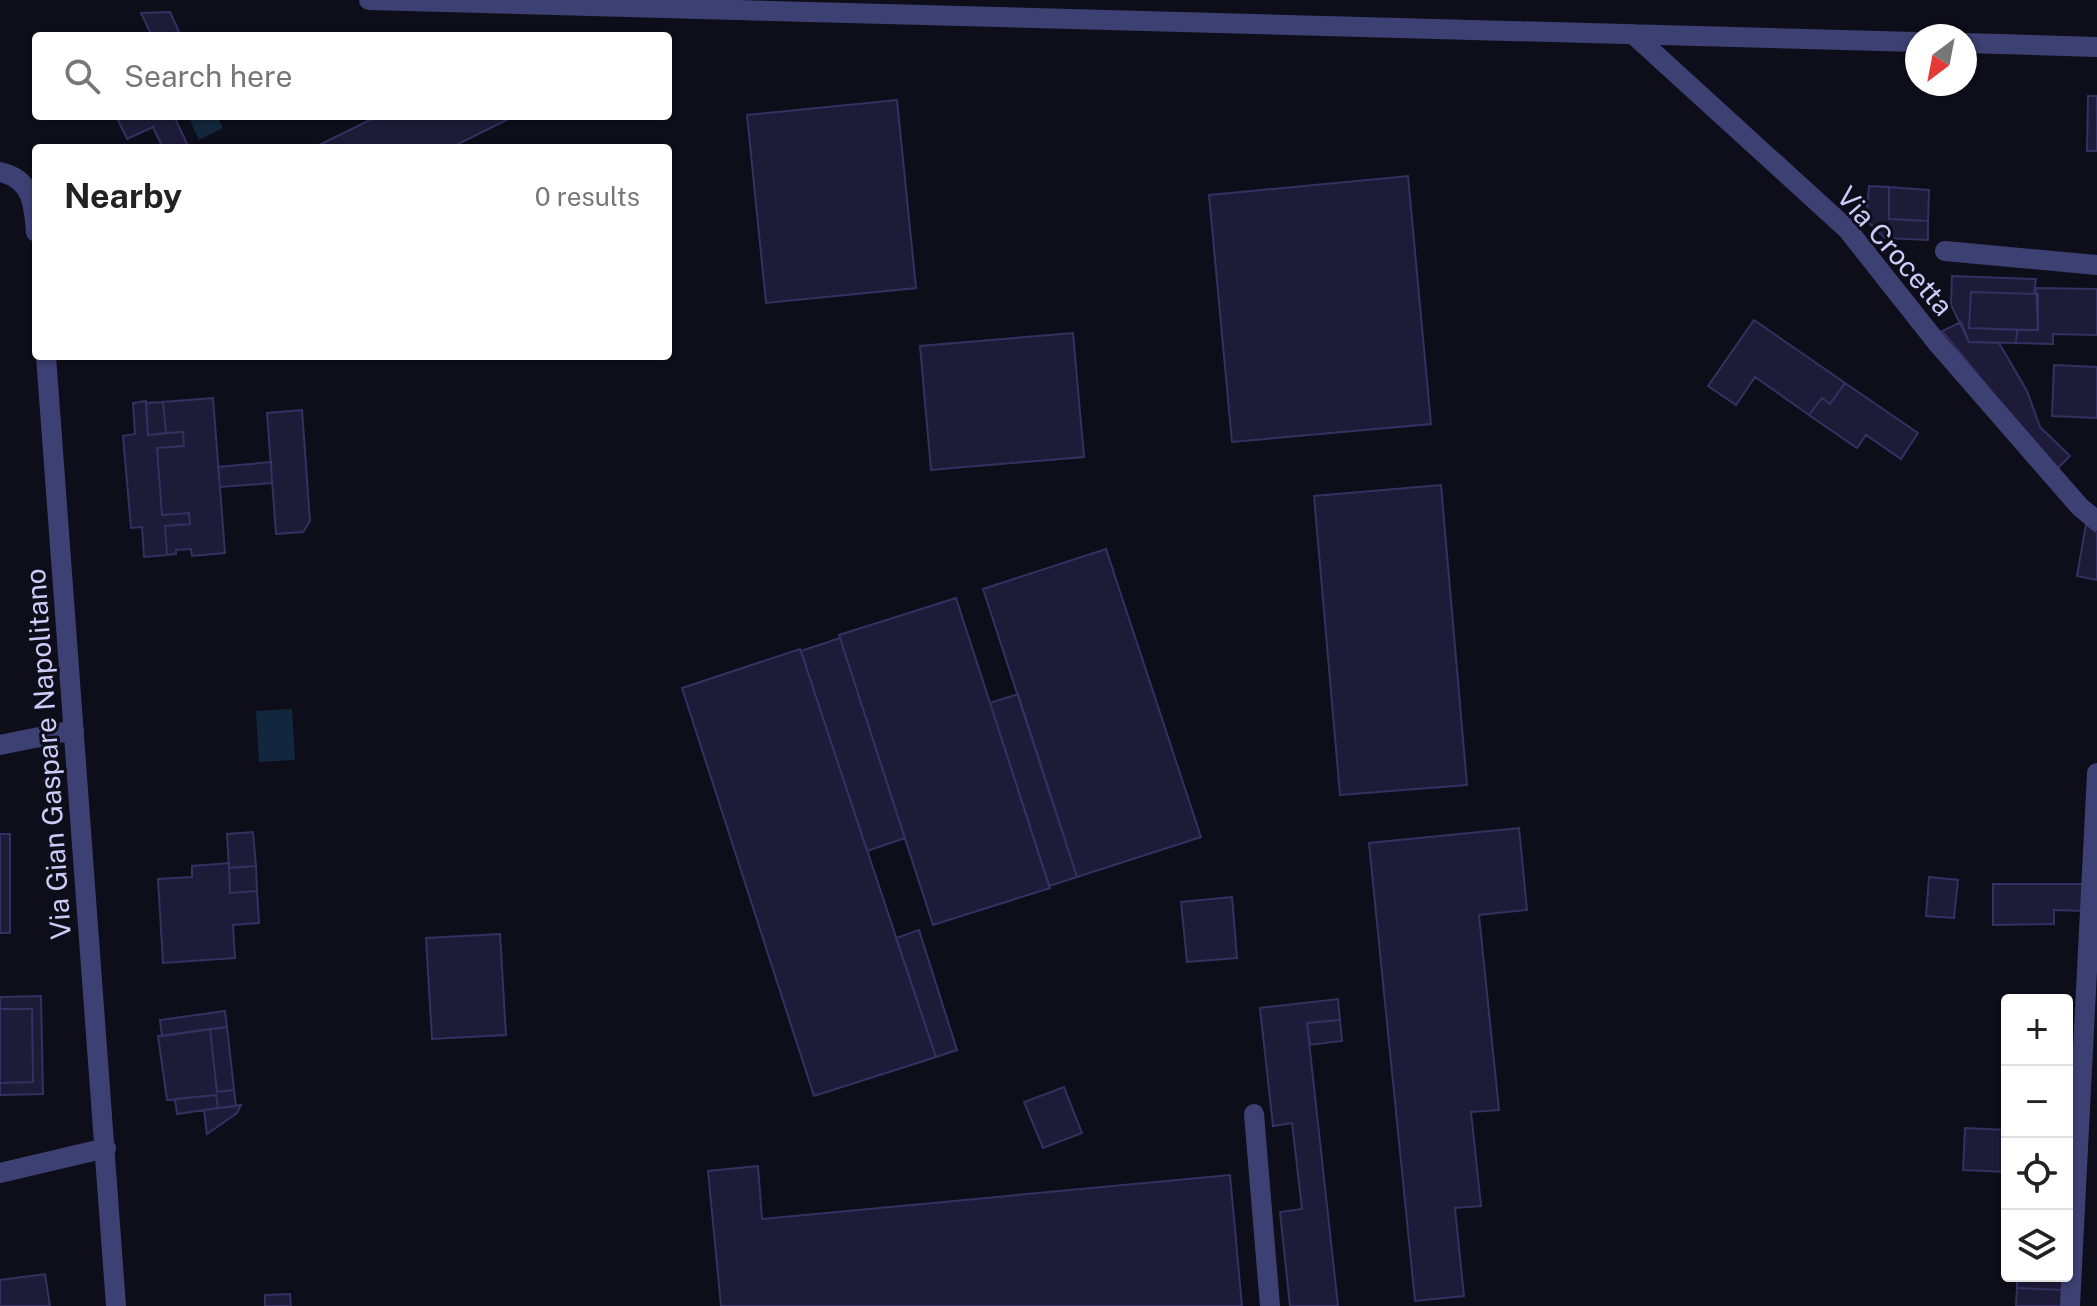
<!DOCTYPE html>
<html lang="en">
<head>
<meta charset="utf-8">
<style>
  :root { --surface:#fff; --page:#f6f6f6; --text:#222; --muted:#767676; --line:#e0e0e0 }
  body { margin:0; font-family:"Public Sans",sans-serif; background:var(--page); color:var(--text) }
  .controls { position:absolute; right:24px; bottom:24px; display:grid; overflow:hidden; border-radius:8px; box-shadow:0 2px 6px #0004 }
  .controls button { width:72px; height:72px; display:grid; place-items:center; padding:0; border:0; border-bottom:2px solid var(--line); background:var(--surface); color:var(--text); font:40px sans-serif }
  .compass { position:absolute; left:1905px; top:24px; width:72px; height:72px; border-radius:50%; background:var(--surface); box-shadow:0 2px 6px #0004; rotate:212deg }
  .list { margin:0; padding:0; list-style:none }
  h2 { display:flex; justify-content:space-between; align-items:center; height:104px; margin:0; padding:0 32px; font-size:34px }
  h2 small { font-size:26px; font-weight:400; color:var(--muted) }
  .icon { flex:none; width:44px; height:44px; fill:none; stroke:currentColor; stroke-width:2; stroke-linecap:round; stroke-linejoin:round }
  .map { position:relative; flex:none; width:2097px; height:1306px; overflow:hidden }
  .search { position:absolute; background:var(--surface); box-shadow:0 2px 6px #0004; left:32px; top:32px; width:640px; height:88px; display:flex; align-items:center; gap:20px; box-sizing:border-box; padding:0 28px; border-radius:8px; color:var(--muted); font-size:30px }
  .panel { position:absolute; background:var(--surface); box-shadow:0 2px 6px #0004; left:32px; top:144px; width:640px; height:216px; border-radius:8px }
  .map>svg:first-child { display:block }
  .water { fill:#12273d }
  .building { fill:#1e1b38; stroke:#353061; stroke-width:2 }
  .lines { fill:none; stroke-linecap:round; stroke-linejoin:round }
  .minor { stroke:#3d4073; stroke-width:20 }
  .labels { text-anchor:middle; stroke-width:6; stroke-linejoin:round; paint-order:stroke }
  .street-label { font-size:28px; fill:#ccccf9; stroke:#0e0d1a }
</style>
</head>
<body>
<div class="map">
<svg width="2097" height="1306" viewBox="0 0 2097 1306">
  <rect width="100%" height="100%" fill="#0e0d1a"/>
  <path class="water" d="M188 116H217L223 128 199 140Z
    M292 709 295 760 259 762 256 711Z"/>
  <path class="building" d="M170 12 181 36H152L141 13Z
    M2088 96H2097V151H2087Z
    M897 100 916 288 766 303 747 115Z
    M116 116H174L189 148H163L153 127 127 139Z
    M378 116H515L450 148H313Z
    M1408 176 1431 424 1232 442 1209 195Z
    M1869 186 1889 187V219L1928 221V240L1885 238 1866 220Z
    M1889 187 1929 190 1928 221 1889 219Z
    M1952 276 2036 279 2034 294 1971 292 1969 328 2017 330 2016 343 1969 342 1951 305Z
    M2036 288 2097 289V335L2053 334V344L2016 343 2017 330H2038Z
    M1971 292 2038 294V330L1969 328Z
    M1754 320 1845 383 1830 404 1822 398 1809 415 1755 377 1736 405 1708 386Z
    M1961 322 1969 342 1999 343 2027 391 2040 427 2070 456 2056 470 1942 331Z
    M1073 333 1084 457 931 470 920 346Z
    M2054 365 2097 367V418L2052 416Z
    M1845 383 1918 433 1901 459 1866 435 1857 448 1809 415 1822 398 1830 404Z
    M213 398 225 553 192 556 191 549 176 550V554L167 555 165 526 190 524 189 513 162 515 157 448 184 446 183 432 166 433 163 402Z
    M146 401 148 435 183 432 184 446 157 448 162 515 189 513 190 524 165 526 167 555 144 557 142 527 131 528 123 436 135 434 133 403Z
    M163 402 166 433 148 435 146 403Z
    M302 410 310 521 303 532 276 534 267 413Z
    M271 462 272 483 220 487 218 467Z
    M1441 485 1467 785 1340 795 1314 496Z
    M2086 524 2097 533V580L2077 576Z
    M1106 549 1201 837 1077 877 983 589Z
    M956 598 1050 888 933 925 839 635Z
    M840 638 905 838 867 851 801 651Z
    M800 649 936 1057 814 1096 682 688Z
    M1018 694 1077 877 1049 886 990 703Z
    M1519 828 1527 910 1479 915 1499 1110 1471 1112 1481 1206 1455 1208 1464 1296 1415 1301 1369 843Z
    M253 832 256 866 229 868 227 834Z
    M0 834H10V933H0Z
    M229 863 230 893 257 891 259 923 233 925 235 958 163 963 158 879 192 877V866Z
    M256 866 257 891 230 893 229 868Z
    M1929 877 1958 880 1954 918 1926 916Z
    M1993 884H2085V911L2054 910V924L1993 925Z
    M1232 897 1237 958 1187 962 1181 902Z
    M919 930 957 1050 936 1057 896 938Z
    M500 934 506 1035 432 1039 426 938Z
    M41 996 43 1094 0 1095V1083L33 1082 32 1009H0V997Z
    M1338 999 1340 1020 1307 1023 1338 1306H1290L1280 1212 1302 1209 1292 1123 1273 1126 1260 1008Z
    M0 1009H32L33 1082 0 1083Z
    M225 1011 227 1027 162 1036 160 1020Z
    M1340 1020 1342 1041 1310 1045 1307 1023Z
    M227 1027 234 1090 217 1092 210 1029Z
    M210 1029 217 1092 234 1090 236 1106 218 1108 216 1095 167 1100 158 1036Z
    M1064 1087 1082 1133 1043 1148 1024 1102Z
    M216 1095 218 1108 177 1114 175 1099Z
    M241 1105 237 1113 207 1134 204 1110Z
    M1965 1128 2007 1130V1172L1963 1170Z
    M758 1166 762 1219 1230 1175 1242 1306H721L708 1171Z
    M45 1274 50 1306H0V1280Z
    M2017 1276H2064L2063 1290 2017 1288Z
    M2017 1288 2063 1290V1306H2016Z
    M290 1294 291 1306H265V1295Z"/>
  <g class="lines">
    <path class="minor" d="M369 0 1917 42
      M1633 34 1847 229 1938 344 2080 507 2097 521
      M1965 43 2097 47
      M0 172C32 179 34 204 36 232
      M1945 251 2097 265
      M46 356 116 1306
      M0 745 74 730
      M1254 1114 1270 1306
      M0 1173 106 1148
      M2070 1306 2097 773"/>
  </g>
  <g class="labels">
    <g class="street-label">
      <text transform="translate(1895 251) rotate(49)" y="10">Via Crocetta</text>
      <text transform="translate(48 754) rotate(-94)" y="10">Via Gian Gaspare Napolitano</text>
    </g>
  </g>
</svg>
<div class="controls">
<button>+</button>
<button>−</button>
<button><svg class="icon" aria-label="locate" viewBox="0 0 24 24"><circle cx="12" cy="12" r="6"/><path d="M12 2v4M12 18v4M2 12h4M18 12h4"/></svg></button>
<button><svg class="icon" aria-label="layers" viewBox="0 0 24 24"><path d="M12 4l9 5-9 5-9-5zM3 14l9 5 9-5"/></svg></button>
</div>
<svg class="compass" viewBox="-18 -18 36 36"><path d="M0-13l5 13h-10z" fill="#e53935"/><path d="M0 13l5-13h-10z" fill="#767676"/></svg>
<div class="search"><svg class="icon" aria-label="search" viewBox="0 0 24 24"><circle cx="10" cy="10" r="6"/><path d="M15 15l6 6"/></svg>Search here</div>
<section class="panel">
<h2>Nearby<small>0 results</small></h2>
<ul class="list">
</ul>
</section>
</div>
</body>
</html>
